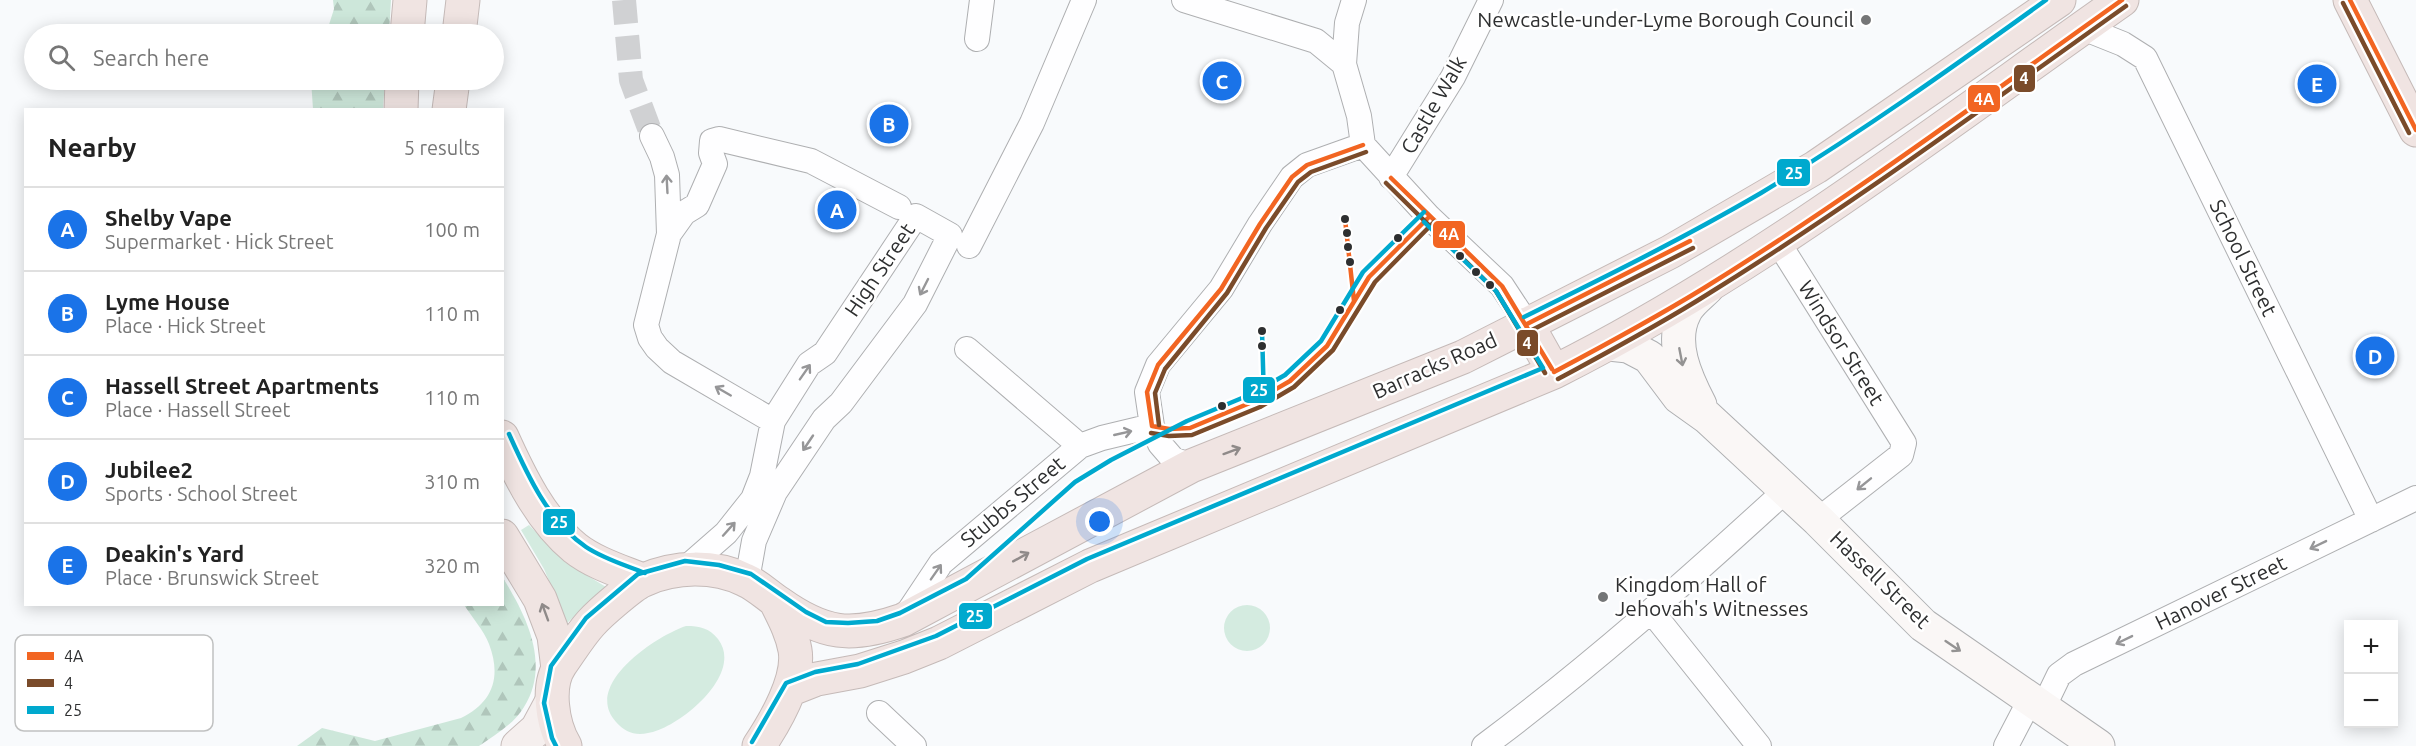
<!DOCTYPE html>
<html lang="en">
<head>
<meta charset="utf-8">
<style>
  :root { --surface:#fff; --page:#f6f6f6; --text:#222; --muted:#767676; --line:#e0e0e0; --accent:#1a73e8 }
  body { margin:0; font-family:Ubuntu,sans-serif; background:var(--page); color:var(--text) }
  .controls { position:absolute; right:18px; bottom:18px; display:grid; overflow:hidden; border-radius:0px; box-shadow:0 3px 15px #0003 }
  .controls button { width:54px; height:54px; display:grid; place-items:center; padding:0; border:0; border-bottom:2px solid var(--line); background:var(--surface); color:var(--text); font:30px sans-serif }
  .you { position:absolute; left:1100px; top:522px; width:21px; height:21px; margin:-15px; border:4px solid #fff; border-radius:50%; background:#1a73e8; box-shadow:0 0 0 9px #1a73e833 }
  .badge { display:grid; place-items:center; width:39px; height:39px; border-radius:50%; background:var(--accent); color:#fff; font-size:20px; font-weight:700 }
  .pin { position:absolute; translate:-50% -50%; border:3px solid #fff; box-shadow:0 2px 6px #0006 }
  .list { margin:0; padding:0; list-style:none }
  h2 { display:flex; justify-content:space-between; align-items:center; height:78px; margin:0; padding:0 24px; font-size:26px }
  h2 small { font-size:20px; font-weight:400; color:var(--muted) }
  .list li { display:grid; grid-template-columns:39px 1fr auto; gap:18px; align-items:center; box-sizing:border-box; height:84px; padding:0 24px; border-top:2px solid var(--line) }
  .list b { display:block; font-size:22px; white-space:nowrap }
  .list p { margin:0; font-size:20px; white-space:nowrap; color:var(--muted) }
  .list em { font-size:20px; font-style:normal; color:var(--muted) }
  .icon { flex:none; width:33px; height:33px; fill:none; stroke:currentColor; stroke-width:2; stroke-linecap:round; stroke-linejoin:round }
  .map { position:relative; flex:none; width:2416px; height:746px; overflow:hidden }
  .search { position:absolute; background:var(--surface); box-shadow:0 3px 15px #0003; left:24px; top:24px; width:480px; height:66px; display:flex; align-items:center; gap:15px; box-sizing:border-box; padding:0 21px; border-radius:33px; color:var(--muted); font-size:22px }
  .panel { position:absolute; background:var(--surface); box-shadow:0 3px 15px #0003; left:24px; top:108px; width:480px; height:498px; border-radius:0px }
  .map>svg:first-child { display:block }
  .green { fill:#d4ebe0 }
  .forest { fill:url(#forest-firs) }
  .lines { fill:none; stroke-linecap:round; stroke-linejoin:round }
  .street-tunnel { stroke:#d0d1d3; stroke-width:24; stroke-dasharray:24 12; stroke-linecap:butt }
  .street-casing { stroke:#aeafb1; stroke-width:26 }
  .secondary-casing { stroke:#aeafb1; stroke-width:35 }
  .primary-casing { stroke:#c5bab8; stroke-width:35 }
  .highway-casing { stroke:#c5bab8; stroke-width:35 }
  .street { stroke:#fefeff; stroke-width:24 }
  .secondary { stroke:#faf7f6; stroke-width:33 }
  .primary { stroke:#f5efee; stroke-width:33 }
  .highway { stroke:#f0e4e2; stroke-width:33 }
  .bus-1-casing { stroke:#fff; stroke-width:9 }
  .bus-2-casing { stroke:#fff; stroke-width:9 }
  .bus-3-casing { stroke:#fff; stroke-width:9 }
  .bus-1 { stroke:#f26522; stroke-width:4.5 }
  .bus-2 { stroke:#7a4b2a; stroke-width:4.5 }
  .bus-3 { stroke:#00a9ce; stroke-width:4.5 }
  .oneway { stroke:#969698 }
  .oneway2 { stroke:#949393 }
  .oneway3 { stroke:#8f8a89 }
  .poi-dot { fill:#757677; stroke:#fff; stroke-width:2 }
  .bus-dot { fill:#2e2f30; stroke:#fff; stroke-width:2 }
  .labels { text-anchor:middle; stroke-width:5; stroke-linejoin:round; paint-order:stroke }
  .poi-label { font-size:21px; fill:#2e2f30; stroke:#fff; text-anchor:end }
  .street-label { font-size:21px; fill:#2e2f30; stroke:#fff }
  .key { fill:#fff; stroke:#c0c1c1; stroke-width:1.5 }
  .key-label { font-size:16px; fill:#2e2f30 }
  .line-badge { stroke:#fff; stroke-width:2 }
  .badge-label { font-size:16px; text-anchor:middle; font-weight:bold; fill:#fff }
</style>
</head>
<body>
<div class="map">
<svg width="2416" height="746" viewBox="0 0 2416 746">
  <defs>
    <pattern id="forest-firs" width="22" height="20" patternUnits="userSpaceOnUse" patternTransform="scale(1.5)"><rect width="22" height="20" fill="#cde7da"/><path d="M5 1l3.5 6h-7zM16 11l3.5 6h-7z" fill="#b0c6bb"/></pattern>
  </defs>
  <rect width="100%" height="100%" fill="#f8fafc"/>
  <path class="green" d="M529 525 565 562 606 587 567 623 544 569 521 530Z
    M1224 628a23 23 0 1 1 46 0a23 23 0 1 1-46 0Z
    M686 626C700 626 709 628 718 639 745 674 679 728 648 733 635 736 625 732 616 722 582 685 656 636 686 626Z"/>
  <path class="forest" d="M333 0H391L389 34H326L334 9Z
    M311 80H385L383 109H313Z
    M503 578C526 615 551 664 524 707 514 724 495 735 479 746H297L322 728 375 741 461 718C492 703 502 678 489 644 484 631 472 617 464 605L502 604Z"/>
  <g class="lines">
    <path class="street-tunnel" d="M624 0 631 80 652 136"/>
    <defs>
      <path id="street" d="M1184 0 1316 41 1344 64 1359 116 1363 145 1429 217 1502 286 1527 324
        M2083 28 2123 44 2145 58 2371 520
        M977 39 982 0
        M1344 64 1347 23 1354 0
        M652 136 662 157 667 175 669 234 646 325 650 338 657 348 672 362 773 421
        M1391 177 1453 77 1491 0
        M669 234 684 213 697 205 715 164 711 153 712 141 719 139 811 161 899 207
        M1778 242 1904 443 1901 455 1818 520
        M969 246 1032 123 1084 0
        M967 349 1080 446
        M1191 466 1173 459 1160 444 1152 426 1147 392 1158 365 1221 289 1260 224 1292 177 1307 165 1363 145
        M686 568 726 533 753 499 762 476 773 421 809 364 825 353 916 216 950 235 915 304 841 403 824 419 775 492 754 541 747 580
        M1652 612 1759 746
        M905 617 941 563 1080 446 1102 438 1152 426
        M2044 706 2059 675 2074 664 2416 498
        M879 713 914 746
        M1484 746C1590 667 1688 580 1785 491
        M2006 746 2031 698"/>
      <path id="secondary" d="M1609 344 1628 346 1649 357 1679 397 1707 417 1818 520 1923 625 2098 746
        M1700 405C1686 378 1669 342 1685 312 1689 303 1700 295 1707 288"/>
      <path id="primary" d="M518 746 537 729 551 703"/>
      <path id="highway" d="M2350 0 2416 130
        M407 34 410 0
        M459 34 463 0
        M401 110 402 80
        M449 110 453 80
        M1527 324 1554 372
        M502 437C520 477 541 520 575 548 594 563 620 571 642 580
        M502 536 540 599 554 636 558 669
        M789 690 817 679 860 671 904 657 939 643 1090 566 1554 372C1757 270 1937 130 2122 0
        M565 746C552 724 546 685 561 664 571 650 580 635 591 623 599 614 633 584 644 580 675 566 714 565 745 580 757 585 768 596 779 603 824 635 851 638 903 620L1191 466 1463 357 1670 252 1816 167 2059 0
        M759 746C775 722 800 679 795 650 792 633 784 618 776 602"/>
    </defs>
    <use href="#street" class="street-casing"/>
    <use href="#secondary" class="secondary-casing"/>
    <use href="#primary" class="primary-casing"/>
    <use href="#highway" class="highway-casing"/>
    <use href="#street" class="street"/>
    <use href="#secondary" class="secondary"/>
    <use href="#primary" class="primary"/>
    <use href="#highway" class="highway"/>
    <defs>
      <path id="bus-1" d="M2350 0 2416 130
        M1391 178 1502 286 1552 369
        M1345 219 1354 301
        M1527 324 1690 241
        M1554 372C1605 345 1655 318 1704 288 1848 199 1984 98 2122 0
        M1152 426 1147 392 1158 365 1221 289 1260 224 1292 177 1307 165 1363 145
        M1152 426 1169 429 1190 428 1257 400 1290 381 1327 346 1369 277 1429 217"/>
      <path id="bus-2" d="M2343 3 2409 133
        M1386 183 1496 291 1545 373
        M1530 331 1693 248
        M1558 379C1608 352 1659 325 1708 294 1852 205 1988 104 2126 6
        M1159 425 1155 393 1165 369 1227 293 1266 228 1298 182 1311 172 1366 152
        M1151 433 1169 436 1192 435 1260 407 1294 387 1333 350 1375 282 1434 222"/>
      <path id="bus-3" d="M1524 317C1603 278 1684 238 1761 193 1859 134 1953 67 2046 0
        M1262 331 1264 400
        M509 434C527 474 548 521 586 547 604 559 625 565 645 573
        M752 742 786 683 815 672 858 664 936 636 1087 559 1543 368 1496 291 1424 222
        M556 746 552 738 544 703 551 666 586 618 638 574 685 561 719 565 751 574 806 612 826 622 848 623 877 621 900 613 966 579 1075 482 1111 460 1187 421 1254 393 1285 375 1321 341 1363 272 1424 212"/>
    </defs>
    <use href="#bus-1" class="bus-1-casing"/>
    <use href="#bus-2" class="bus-2-casing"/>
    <use href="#bus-3" class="bus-3-casing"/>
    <use href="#bus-1" class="bus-1"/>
    <use href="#bus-2" class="bus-2"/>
    <use href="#bus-3" class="bus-3"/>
  </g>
  <defs><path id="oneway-shaft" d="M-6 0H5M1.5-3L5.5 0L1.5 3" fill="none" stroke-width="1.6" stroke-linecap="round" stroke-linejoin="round" transform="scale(1.5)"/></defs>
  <g class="oneway">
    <use href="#oneway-shaft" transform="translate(667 184) rotate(-93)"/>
    <use href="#oneway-shaft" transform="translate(924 287) rotate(117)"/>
    <use href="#oneway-shaft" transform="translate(805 372) rotate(-55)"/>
    <use href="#oneway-shaft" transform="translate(723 391) rotate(-150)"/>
    <use href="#oneway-shaft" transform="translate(1123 433) rotate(-13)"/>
    <use href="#oneway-shaft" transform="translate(808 443) rotate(124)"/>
    <use href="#oneway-shaft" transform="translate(1864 484) rotate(141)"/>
    <use href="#oneway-shaft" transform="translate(729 529) rotate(-48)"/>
    <use href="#oneway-shaft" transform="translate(2318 545) rotate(154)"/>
    <use href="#oneway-shaft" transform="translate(936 572) rotate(-55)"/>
    <use href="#oneway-shaft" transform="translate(2124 640) rotate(154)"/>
  </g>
  <g class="oneway2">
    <use href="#oneway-shaft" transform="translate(1681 357) rotate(79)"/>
    <use href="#oneway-shaft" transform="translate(1953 646) rotate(34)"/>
  </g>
  <g class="oneway3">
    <use href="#oneway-shaft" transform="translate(1232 451) rotate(-20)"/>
    <use href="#oneway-shaft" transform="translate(1021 557) rotate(-29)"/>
    <use href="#oneway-shaft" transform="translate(545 612) rotate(-110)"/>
  </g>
  <g class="poi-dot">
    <circle cx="1866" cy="20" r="6"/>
    <circle cx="1603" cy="597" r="6"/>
  </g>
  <g class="bus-dot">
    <circle cx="1345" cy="219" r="5"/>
    <circle cx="1347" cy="233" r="5"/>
    <circle cx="1398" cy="238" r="5"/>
    <circle cx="1348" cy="247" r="5"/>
    <circle cx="1460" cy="256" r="5"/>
    <circle cx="1350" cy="262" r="5"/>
    <circle cx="1476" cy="272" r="5"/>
    <circle cx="1490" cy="285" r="5"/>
    <circle cx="1340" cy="310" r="5"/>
    <circle cx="1262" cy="331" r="5"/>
    <circle cx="1262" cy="346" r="5"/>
    <circle cx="1222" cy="406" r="5"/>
  </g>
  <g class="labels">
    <g class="poi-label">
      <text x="1854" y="27">Newcastle-under-Lyme Borough Council</text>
      <text x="1615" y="592" text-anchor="start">Kingdom Hall of<tspan x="1615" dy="24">Jehovah's Witnesses</tspan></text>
    </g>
    <g class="street-label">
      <text transform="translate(1434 105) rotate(-60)" y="7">Castle Walk</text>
      <text transform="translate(2243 258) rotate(64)" y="7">School Street</text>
      <text transform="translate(880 270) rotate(-56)" y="7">High Street</text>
      <text transform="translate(1841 343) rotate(58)" y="7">Windsor Street</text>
      <text transform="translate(1435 366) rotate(-24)" y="7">Barracks Road</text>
      <text transform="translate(1013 502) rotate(-40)" y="7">Stubbs Street</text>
      <text transform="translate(1880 580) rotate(44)" y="7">Hassell Street</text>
      <text transform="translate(2221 593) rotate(-26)" y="7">Hanover Street</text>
    </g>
  </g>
  <rect x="15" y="635" width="198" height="96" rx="9" class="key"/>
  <rect x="27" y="652" width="27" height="8" fill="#f26522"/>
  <rect x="27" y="679" width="27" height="8" fill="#7a4b2a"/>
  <rect x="27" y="706" width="27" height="8" fill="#00a9ce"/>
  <g class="key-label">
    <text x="64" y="662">4A</text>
    <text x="64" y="689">4</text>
    <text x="64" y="716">25</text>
  </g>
  <g class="line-badge">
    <rect x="2013" y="64" width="23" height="29" rx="6" fill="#7a4b2a"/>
    <rect x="1967" y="84" width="34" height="29" rx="6" fill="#f26522"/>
    <rect x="1776" y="158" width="35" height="29" rx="6" fill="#00a9ce"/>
    <rect x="1432" y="220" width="34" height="29" rx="6" fill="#f26522"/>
    <rect x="1516" y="329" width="23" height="28" rx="6" fill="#7a4b2a"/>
    <rect x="1242" y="376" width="34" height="28" rx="6" fill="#00a9ce"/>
    <rect x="542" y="508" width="34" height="28" rx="6" fill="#00a9ce"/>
    <rect x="958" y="602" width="35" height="28" rx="6" fill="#00a9ce"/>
  </g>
  <g class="badge-label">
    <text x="2024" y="84">4</text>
    <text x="1984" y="105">4A</text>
    <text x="1794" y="179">25</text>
    <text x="1449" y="240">4A</text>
    <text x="1527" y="349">4</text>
    <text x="1259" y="396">25</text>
    <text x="559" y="528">25</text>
    <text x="975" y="622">25</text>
  </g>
</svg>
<div class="controls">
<button>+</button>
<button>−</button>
</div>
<div class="you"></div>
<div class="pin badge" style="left:837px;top:210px">A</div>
<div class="pin badge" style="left:889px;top:124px">B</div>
<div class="pin badge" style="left:1222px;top:81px">C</div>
<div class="pin badge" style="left:2375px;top:356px">D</div>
<div class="pin badge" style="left:2317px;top:84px">E</div>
<div class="search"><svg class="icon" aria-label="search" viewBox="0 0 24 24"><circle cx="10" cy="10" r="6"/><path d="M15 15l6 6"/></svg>Search here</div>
<section class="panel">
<h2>Nearby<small>5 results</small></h2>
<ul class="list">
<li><span class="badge">A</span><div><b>Shelby Vape</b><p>Supermarket · Hick Street</p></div><em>100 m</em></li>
<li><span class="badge">B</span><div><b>Lyme House</b><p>Place · Hick Street</p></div><em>110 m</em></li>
<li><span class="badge">C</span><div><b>Hassell Street Apartments</b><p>Place · Hassell Street</p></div><em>110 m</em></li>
<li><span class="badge">D</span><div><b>Jubilee2</b><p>Sports · School Street</p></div><em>310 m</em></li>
<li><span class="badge">E</span><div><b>Deakin's Yard</b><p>Place · Brunswick Street</p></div><em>320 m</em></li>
</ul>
</section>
</div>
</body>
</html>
